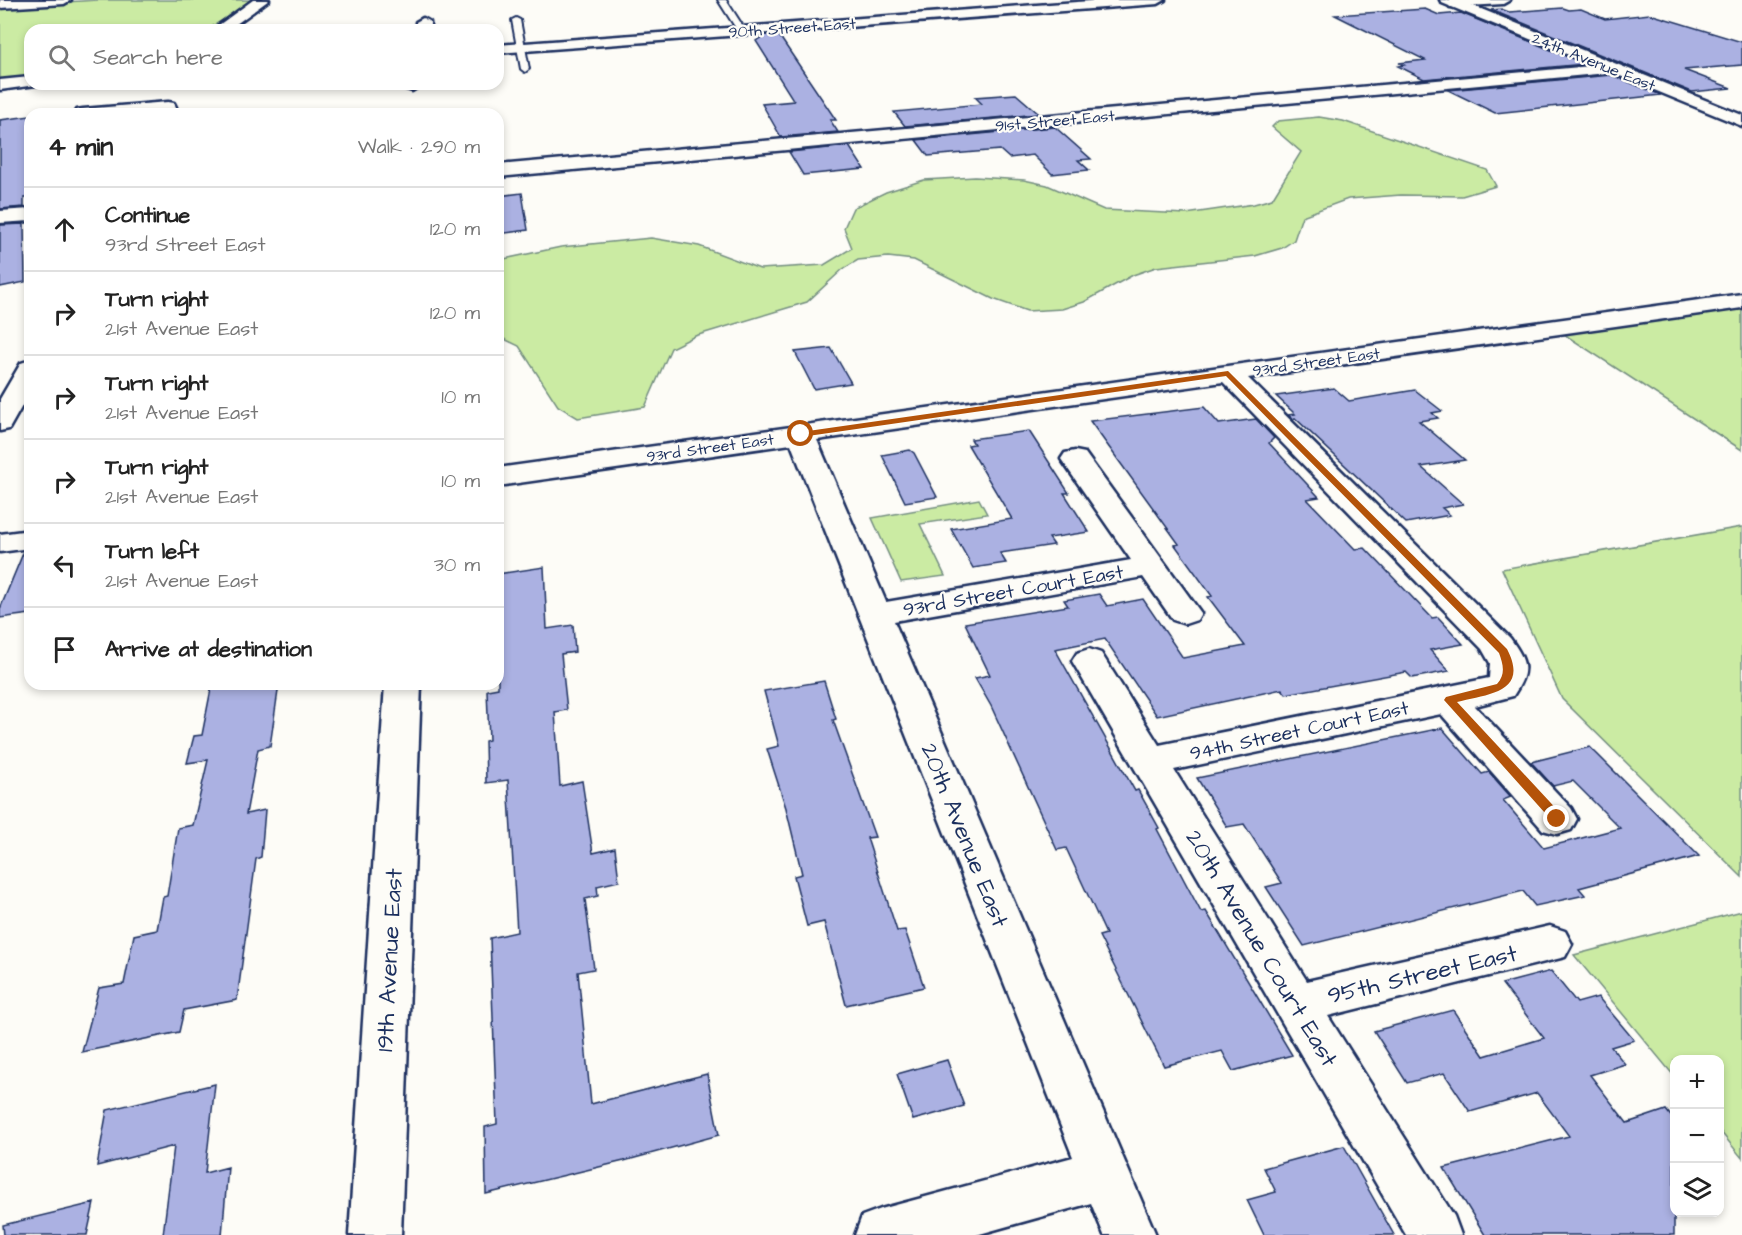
<!DOCTYPE html>
<html lang="en">
<head>
<meta charset="utf-8">
<style>
  :root { --surface:#fff; --page:#f2f2f2; --text:#222; --muted:#767676; --line:#e0e0e0 }
  body { margin:0; font-family:"Architects Daughter",sans-serif; background:var(--page); color:var(--text) }
  .controls { position:absolute; right:18px; bottom:18px; display:grid; overflow:hidden; border-radius:12px; box-shadow:0 3px 9px #0003 }
  .controls button { width:54px; height:54px; display:grid; place-items:center; padding:0; border:0; border-bottom:2px solid var(--line); background:var(--surface); color:var(--text); font:30px sans-serif }
  .stop { position:absolute; width:18px; height:18px; margin:-14px; border:4px solid #b45309; border-radius:50%; background:#fff }
  .stop.end { background:#b45309; border-color:#fff; box-shadow:0 2px 6px #0008 }
  .list { margin:0; padding:0; list-style:none }
  h2 { display:flex; justify-content:space-between; align-items:center; height:78px; margin:0; padding:0 24px; font-size:26px }
  h2 small { font-size:20px; font-weight:400; color:var(--muted) }
  .list li { display:grid; grid-template-columns:39px 1fr auto; gap:18px; align-items:center; box-sizing:border-box; height:84px; padding:0 24px; border-top:2px solid var(--line) }
  .list b { display:block; font-size:22px; white-space:nowrap }
  .list p { margin:0; font-size:20px; white-space:nowrap; color:var(--muted) }
  .list em { font-size:20px; font-style:normal; color:var(--muted) }
  .icon { flex:none; width:33px; height:33px; fill:none; stroke:currentColor; stroke-width:2; stroke-linecap:round; stroke-linejoin:round }
  .map { position:relative; flex:none; width:1742px; height:1235px; overflow:hidden }
  .search { position:absolute; background:var(--surface); box-shadow:0 3px 9px #0003; left:24px; top:24px; width:480px; height:66px; display:flex; align-items:center; gap:15px; box-sizing:border-box; padding:0 21px; border-radius:18px; color:var(--muted); font-size:22px }
  .panel { position:absolute; background:var(--surface); box-shadow:0 3px 9px #0003; left:24px; top:108px; width:480px; height:582px; border-radius:18px }
  .map>svg:first-child { display:block }
  .green { fill:#cbeba3; stroke:#738d80; stroke-width:1.5 }
  .building { fill:#abb1e2; stroke:#1b2f5e; stroke-width:1.5 }
  .lines { fill:none; stroke-linecap:round; stroke-linejoin:round }
  .service-casing { stroke:#1b2f5e; stroke-width:4 }
  .minor-casing { stroke:#1b2f5e; stroke-width:5 }
  .tertiary-casing { stroke:#1b2f5e; stroke-width:5 }
  .service { fill:#fdfcf7; fill-rule:evenodd }
  .minor { fill:#fdfcf7; fill-rule:evenodd }
  .tertiary { fill:#fdfcf7; fill-rule:evenodd }
  .route { fill:#b45309 }
  .labels { text-anchor:middle; stroke-width:4.5; stroke-linejoin:round; paint-order:stroke }
  .far-street-label { font-size:16px; fill:#1b2f5e; stroke:#fdfcf7 }
  .street-label { font-size:20px; fill:#1b2f5e; stroke:#fdfcf7 }
  .near-street-label { font-size:24px; fill:#1b2f5e; stroke:#fdfcf7 }
</style>
</head>
<body>
<div class="map">
<svg width="1742" height="1235" viewBox="0 0 1742 1235">
  <rect width="100%" height="100%" fill="#fdfcf7"/>
  <filter id="ink" filterUnits="userSpaceOnUse"><feTurbulence type="fractalNoise" baseFrequency=".0167" numOctaves="2"/><feDisplacementMap in="SourceGraphic" scale="12" xChannelSelector="R" yChannelSelector="G"/><feConvolveMatrix kernelMatrix="1 2 1 2 8 2 1 2 1" color-interpolation-filters="sRGB"/></filter>
  <g filter="url(#ink)">
    <path class="green" d="M97 0H254L207 30H30V78L0 80V6Z
      M1319 117 1343 121 1487 170 1496 186 1462 196 1401 195 1348 199 1302 216 1294 240 1282 248 1255 256 1156 267 1133 275 1084 302 1062 309 1027 311 993 299 914 260 888 257 858 260 843 269 807 302 695 336 671 348 645 407 578 418 558 406 519 346 498 336V271L504 259 561 247 651 238 699 246 760 269 824 265 852 248 844 228 853 208 886 192 924 180 975 177 1024 180 1047 185 1104 210 1186 214 1254 204 1272 199 1301 152 1272 127 1278 121Z
      M1742 309V450L1562 333Z
      M979 499 987 514 920 524 945 576 901 582 872 518Z
      M1742 527V877L1562 699 1502 569Z
      M1742 911V1158L1720 1131V1060H1674V1076L1574 955Z"/>
    <path class="building" d="M1563 8 1569 10 1581 9 1605 19 1650 14 1742 42V65L1684 70 1731 88 1692 92 1491 10 1501 9 1509 12Z
      M1425 9 1439 15 1461 13 1585 64 1424 79 1398 66 1404 65 1399 63 1425 60 1335 15Z
      M778 34 836 120H830L838 132 781 137 762 104 794 101 756 41 765 35Z
      M1611 75 1661 95 1495 113 1448 90Z
      M1016 94 1039 114 905 126 894 112 982 104 975 97Z
      M30 116V198H24V207L0 209V120Z
      M1055 127 1091 159 1078 160 1089 170 1052 174 1033 155 1009 158 1000 150 928 156 916 140Z
      M849 146 864 169 803 175 789 152Z
      M522 193 528 230 498 234V196Z
      M24 224 25 282 0 287V225Z
      M831 348 851 383 814 389 795 352Z
      M1334 388 1349 401 1415 390 1442 411 1432 413 1438 418 1419 421 1465 460 1421 467 1463 504 1442 508 1450 515 1406 523 1295 418 1293 419 1288 415 1295 414 1276 396Z
      M1204 407 1219 424 1256 419 1274 438 1269 443 1319 497 1307 499 1355 549 1365 548 1432 618 1438 617 1463 644 1430 650 1449 671 1412 678 1406 672 1286 694 1282 689 1157 716 1105 639 1055 649 1135 791 1138 790 1159 828 1157 829 1201 912 1206 911 1292 1055 1233 1071 1222 1051 1164 1066 1099 936 1106 934 1066 848 1057 850 991 706 975 678 990 675 965 623 1068 606 1064 600 1099 594 1107 606 1143 599 1183 658 1245 646 1208 597 1212 596 1175 545 1179 544 1090 421Z
      M1029 431 1069 493H1064L1089 532 1049 538 1054 545 1000 553 1006 563 973 568 951 529 1012 519 968 445 974 444 971 439Z
      M910 450 914 453 937 497 905 502 882 455Z
      M30 550V614L0 618V609L24 551Z
      M544 567 547 629 573 625 575 652 561 654 567 710 555 712 560 786 582 781 593 853 615 848 619 881 597 886 598 896 585 899 594 969 578 972 591 1104 707 1074 719 1135 624 1161 486 1194 485 1127 497 1124 490 938 517 932 508 780 486 783 485 741 489 740 487 690 498 688V574Z
      M824 681 836 719 833 720 875 837 867 838 897 931 905 930 924 987 846 1005 824 922 807 926 794 876 802 874 786 808 767 749 779 746 764 691Z
      M212 684H279L270 746 258 749 246 814 265 810 261 857 256 859 237 1000 184 1010 179 1032 82 1052 99 988 124 984 134 935 157 930 163 897 167 896 178 828 193 825 208 760 187 763 194 736 202 735Z
      M1442 728 1482 774 1489 772 1511 797 1503 800 1544 848 1620 828 1573 781 1553 786 1531 762 1590 747 1699 856 1579 888 1585 895 1535 906 1523 891 1304 946 1266 887 1282 883 1244 824 1227 827 1197 778Z
      M1551 971 1577 1003 1598 997 1634 1040 1611 1047 1625 1064 1590 1075 1627 1123 1666 1110 1674 1120V1235H1485L1444 1168 1569 1136 1537 1093 1470 1112 1444 1073 1407 1083 1374 1031 1453 1010 1484 1056 1544 1038 1502 984Z
      M947 1060 964 1106 913 1120 897 1074Z
      M215 1084 205 1173 228 1167 222 1235H163L174 1146 97 1166 107 1110Z
      M1344 1146 1394 1235H1264L1247 1200 1276 1192 1264 1168Z
      M94 1203 87 1235H4L3 1225Z"/>
    <g class="lines">
      <defs>
        <path id="service" d="M718 0H726L746 31 745 33H739Z
          M516 18 520 20 529 69 525 72 521 69 512 20Z"/>
        <path id="minor" d="M0 0H71L64 4 0 8Z
          M253 0H269L228 30H212Z
          M1104 0H1165L1158 4 498 53V45Z
          M1455 0H1510L1503 4 1450 7 1448 4Z
          M423 18 430 22V30H416V22Z
          M1613 64 1618 66 1621 69 1618 72 498 177V165Z
          M30 77V84L36 85 0 90V80Z
          M404 84H420V86L412 91 406 89Z
          M168 102 174 103 176 107 174 111 144 114H75L77 110 83 109Z
          M30 209V221L0 223V211Z
          M1742 294V308L1248 378 1510 638C1527 662 1530 671 1513 696L1475 706 1571 808 1577 819 1571 830 1557 834 1543 830 1441 714 1174 770 1307 981 1550 926 1565 931 1572 944 1565 957 1328 1016 1454 1216 1461 1235H1406L1072 661 1077 653 1089 649 1101 653 1159 745 1489 678 1490 663 1482 649 1223 382 817 440 886 602 1131 560 1061 459 1065 453 1075 451 1085 453 1201 613 1197 620 1185 624 1173 620 1143 577 894 621 1156 1235H1104L1091 1203 976 1235H855L862 1216 881 1209 1073 1157 791 444 498 486V468Z
          M30 360V392L9 429 0 431V399L21 363Z
          M30 530V548L0 552V534Z
          M385 684H421L401 1235H349Z"/>
        <path id="tertiary" d="M1440 0H1459L1742 115V126L1442 3Z"/>
      </defs>
      <use href="#service" class="service-casing"/>
      <use href="#minor" class="minor-casing"/>
      <use href="#tertiary" class="tertiary-casing"/>
      <use href="#service" class="service"/>
      <use href="#minor" class="minor"/>
      <use href="#tertiary" class="tertiary"/>
    </g>
  </g>
  <path class="route" d="M1228 371 1507 649C1530 693 1487 694 1457 702L1562 815V822H1553L1444 700 1446 697 1497 684C1506 674 1503 664 1499 653L1226 376 801 437 797 434 801 432Z"/>
  <g class="labels">
    <g class="far-street-label">
      <text transform="translate(792 27) rotate(-4)" y="6">90th Street East</text>
      <text transform="translate(1594 61) rotate(22)" y="6">24th Avenue East</text>
      <text transform="translate(1055 120) rotate(-5)" y="6">91st Street East</text>
      <text transform="translate(1316 361) rotate(-8)" y="6">93rd Street East</text>
      <text transform="translate(710 447) rotate(-8)" y="6">93rd Street East</text>
    </g>
    <g class="street-label">
      <text transform="translate(1013 590) rotate(-10)" y="7">93rd Street Court East</text>
      <text transform="translate(1299 730) rotate(-12)" y="7">94th Street Court East</text>
    </g>
    <g class="near-street-label">
      <text transform="translate(965 835) rotate(68)" y="8">20th Avenue East</text>
      <text transform="translate(1262 948) rotate(59)" y="8">20th Avenue Court East</text>
      <text transform="translate(389 960) rotate(-87)" y="8">19th Avenue East</text>
      <text transform="translate(1422 974) rotate(-13)" y="8">95th Street East</text>
    </g>
  </g>
</svg>
<div class="controls">
<button>+</button>
<button>−</button>
<button><svg class="icon" aria-label="layers" viewBox="0 0 24 24"><path d="M12 4l9 5-9 5-9-5zM3 14l9 5 9-5"/></svg></button>
</div>
<div class="stop" style="left:801px;top:434px"></div>
<div class="stop end" style="left:1557px;top:819px"></div>
<div class="search"><svg class="icon" aria-label="search" viewBox="0 0 24 24"><circle cx="10" cy="10" r="6"/><path d="M15 15l6 6"/></svg>Search here</div>
<section class="panel">
<h2>4 min<small>Walk · 290 m</small></h2>
<ul class="list">
<li><svg class="icon" aria-label="ahead" viewBox="0 0 24 24"><path d="M12 20V5M6 11l6-6 6 6"/></svg><div><b>Continue</b><p>93rd Street East</p></div><em>120 m</em></li>
<li><svg class="icon" aria-label="right" viewBox="0 0 24 24"><path d="M7 20v-9h11M14 6l5 5-5 5"/></svg><div><b>Turn right</b><p>21st Avenue East</p></div><em>120 m</em></li>
<li><svg class="icon" aria-label="right" viewBox="0 0 24 24"><path d="M7 20v-9h11M14 6l5 5-5 5"/></svg><div><b>Turn right</b><p>21st Avenue East</p></div><em>10 m</em></li>
<li><svg class="icon" aria-label="right" viewBox="0 0 24 24"><path d="M7 20v-9h11M14 6l5 5-5 5"/></svg><div><b>Turn right</b><p>21st Avenue East</p></div><em>10 m</em></li>
<li><svg class="icon" aria-label="left" viewBox="0 0 24 24"><path d="M17 20v-9H6M10 6l-5 5 5 5"/></svg><div><b>Turn left</b><p>21st Avenue East</p></div><em>30 m</em></li>
<li><svg class="icon" aria-label="arrive" viewBox="0 0 24 24"><path d="M6 21V4h12l-3 4 3 4H6"/></svg><div><b>Arrive at destination</b></div></li>
</ul>
</section>
</div>
</body>
</html>
